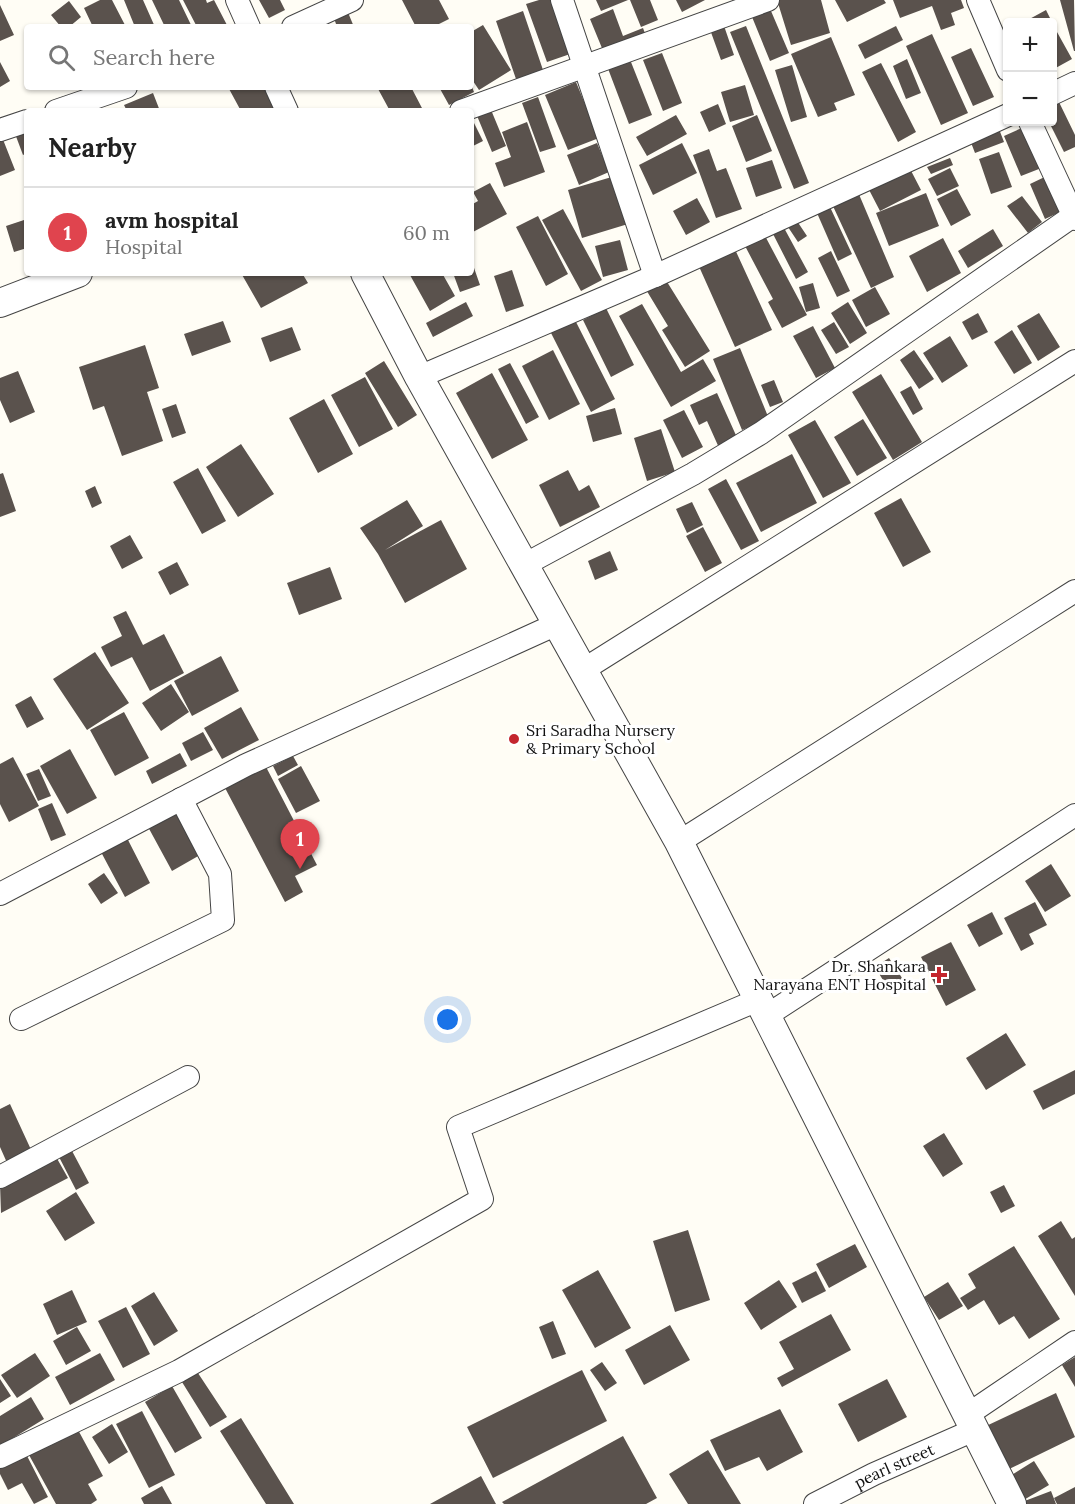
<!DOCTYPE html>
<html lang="en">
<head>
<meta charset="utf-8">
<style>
  :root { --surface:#fff; --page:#f2f2f2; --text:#222; --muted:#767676; --line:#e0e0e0; --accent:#7c3aed }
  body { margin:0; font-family:Lora,serif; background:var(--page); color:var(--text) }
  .controls { position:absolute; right:18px; top:18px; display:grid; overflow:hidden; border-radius:6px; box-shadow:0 2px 4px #0004 }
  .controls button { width:54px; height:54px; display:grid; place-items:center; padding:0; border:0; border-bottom:2px solid var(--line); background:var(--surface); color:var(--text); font:30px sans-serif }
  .you { position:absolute; left:448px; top:1020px; width:21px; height:21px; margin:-15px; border:4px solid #fff; border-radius:50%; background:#1a73e8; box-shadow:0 0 0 9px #1a73e833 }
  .badge { display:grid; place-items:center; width:39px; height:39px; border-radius:50%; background:var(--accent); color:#fff; font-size:20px; font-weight:700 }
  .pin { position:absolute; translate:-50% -50px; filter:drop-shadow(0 2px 3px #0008) }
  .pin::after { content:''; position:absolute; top:32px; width:21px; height:18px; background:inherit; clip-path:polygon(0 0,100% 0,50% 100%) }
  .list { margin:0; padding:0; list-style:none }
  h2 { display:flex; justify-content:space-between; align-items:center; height:78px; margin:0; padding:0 24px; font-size:26px }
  h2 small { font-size:20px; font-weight:400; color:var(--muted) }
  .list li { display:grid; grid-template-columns:39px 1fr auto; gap:18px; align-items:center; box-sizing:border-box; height:90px; padding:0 24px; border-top:2px solid var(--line) }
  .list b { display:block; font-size:22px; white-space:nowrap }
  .list p { margin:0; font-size:20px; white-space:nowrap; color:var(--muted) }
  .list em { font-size:20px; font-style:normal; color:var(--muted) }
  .icon { flex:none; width:33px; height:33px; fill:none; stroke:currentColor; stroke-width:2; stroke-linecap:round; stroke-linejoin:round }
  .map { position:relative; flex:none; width:1075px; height:1504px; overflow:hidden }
  .search { position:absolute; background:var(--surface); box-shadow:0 2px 4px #0004; left:24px; top:24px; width:450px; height:66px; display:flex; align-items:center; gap:15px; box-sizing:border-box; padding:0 21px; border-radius:6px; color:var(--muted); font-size:22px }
  .panel { position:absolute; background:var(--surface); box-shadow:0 2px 4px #0004; left:24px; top:108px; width:450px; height:168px; border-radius:6px }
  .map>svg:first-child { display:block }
  .building { fill:#5a524d }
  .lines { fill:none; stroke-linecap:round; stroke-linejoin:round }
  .minor-casing { stroke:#444; stroke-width:24 }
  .tertiary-casing { stroke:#444; stroke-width:30 }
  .minor { stroke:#fff; stroke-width:22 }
  .tertiary { stroke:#fff; stroke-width:28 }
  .poi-dot { fill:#c4262e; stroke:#fff; stroke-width:2 }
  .labels { text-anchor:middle; stroke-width:6; stroke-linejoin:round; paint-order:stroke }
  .poi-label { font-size:16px; fill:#111; stroke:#fff; text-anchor:start }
  .street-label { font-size:16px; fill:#111; stroke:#fff }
</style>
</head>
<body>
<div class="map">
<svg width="1075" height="1504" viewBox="0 0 1075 1504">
  <rect width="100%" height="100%" fill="#fffdf5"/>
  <path class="building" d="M100 0H112L126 27H93L84 8Z
    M124 0H143L155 27H135Z
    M152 0H179L192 27H165Z
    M183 0H206L207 3 214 0 228 27H197Z
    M259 0H280L285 10 269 18Z
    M402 0H439L449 19 433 27H416Z
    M539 0H555L573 53 547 62 526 4Z
    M596 0H628L601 11Z
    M630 0H650L658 20 641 27Z
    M676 0H705L682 12Z
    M777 0H821L830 33 791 45Z
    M835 0H884L886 3 847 22Z
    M893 0H961L964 8 951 13 955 25 941 30 932 6 900 18Z
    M1060 0H1074L1075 51H1074Z
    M69 1 81 17 69 27H61L51 15Z
    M768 4 789 53 770 61 750 12Z
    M0 5 14 35 0 41Z
    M613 9 623 36 643 28 646 36 604 53 590 19Z
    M347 10 354 27H337L333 15Z
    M1046 10 1052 22H1024Z
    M523 11 543 70 516 79 496 21Z
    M722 20 734 55 721 60 708 24Z
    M1052 23 1072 59 1052 70Z
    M483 25 511 70 479 90 471 78V32Z
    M746 26 809 183 794 189 730 32Z
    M896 26 903 40 865 59 858 45Z
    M932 34 968 113 941 125 906 46Z
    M831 37 855 95 834 103 837 110 818 117 791 54Z
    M971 48 994 97 973 106 951 57Z
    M662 53 682 103 663 111 643 60Z
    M629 57 652 115 629 124 607 66Z
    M907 59 921 93 906 99 893 66Z
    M0 62 10 81 0 87Z
    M881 63 916 132 898 142 862 72Z
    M792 65 807 117 791 122 775 70Z
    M576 82 599 138 568 150 545 95Z
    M745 85 754 115 730 122 721 92Z
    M228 87H265L277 111H241Z
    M377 87H411L423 110 390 111Z
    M439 87H472L474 92 449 105Z
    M153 93 160 111H127L124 105Z
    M538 97 556 147 540 152 522 103Z
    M1058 100 1075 135V147L1064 152 1049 122H1052V102Z
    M718 104 726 124 709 132 700 112Z
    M489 105 506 146 492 152 475 111Z
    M676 115 687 134 647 156 636 137Z
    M757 115 772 151 746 162 732 126Z
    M471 117 483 141 471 147Z
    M527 122 545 172 504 187 495 163 511 157 502 132Z
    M27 126V153L23 155 14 131Z
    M1026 126 1044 167 1021 176 1004 136Z
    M999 129 1004 142 975 153 970 140Z
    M2 137 15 170 0 176V138Z
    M597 143 609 172 579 185 567 155Z
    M682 143 697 173 653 195 639 165Z
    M709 149 717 171 726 168 742 209 716 218 693 155Z
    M999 152 1012 187 991 194 979 159Z
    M950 158 953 165 931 174 927 167Z
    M772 160 782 188 756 197 746 168Z
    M907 163 921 190 880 211 866 184Z
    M950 168 959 186 937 196 928 179Z
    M1053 173 1069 208 1045 219 1030 184Z
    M615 176 628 224 582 238 568 190Z
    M490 183 507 214 471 233V205L478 201 473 192Z
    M957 189 971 215 951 226 937 199Z
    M858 192 894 277 871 288 832 204Z
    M926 193 939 226 889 246 876 213Z
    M1022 196 1042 222 1028 233 1007 206Z
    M697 198 710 222 686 235 673 211Z
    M830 207 852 254 838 261 817 213Z
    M563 209 602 280 581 291 542 220Z
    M538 216 568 274 546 286 516 227Z
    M795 218 807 236 798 242 786 224Z
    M27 219V248L14 252 6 226Z
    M783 226 808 272 796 279 772 232Z
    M993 229 1003 246 968 268 958 251Z
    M764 234 807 315 782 328 768 302 773 299 744 244Z
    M943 238 961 273 927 292 909 256Z
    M620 240 628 270 603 277 595 246Z
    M733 245 772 330 735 347 697 262Z
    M831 251 850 291 837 297 818 258Z
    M473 265 480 285 460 292 453 273H471Z
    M512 270 524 306 506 312 494 276Z
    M241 273H302L308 283 261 308Z
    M414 273H442L455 296 430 311 410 275Z
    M664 277 710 351 685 367 662 330 668 326 645 288Z
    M813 283 820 308 806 312 799 287Z
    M875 287 890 314 866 327 852 300Z
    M466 302 473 316 433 337 426 323Z
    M848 302 867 333 850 344 831 313Z
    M642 304 681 372 703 359 716 381 671 407 619 316Z
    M606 308 634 365 611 377 583 320Z
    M978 313 988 332 972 340 962 322Z
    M1039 313 1060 347 1038 361 1017 326Z
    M574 318 615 399 591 412 550 331Z
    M223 321 231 342 192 356 184 334Z
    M834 322 849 347 836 354 821 330Z
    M813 326 835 368 816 378 793 336Z
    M292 327 301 350 270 362 261 338Z
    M1012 330 1032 363 1014 374 994 342Z
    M950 336 968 366 942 383 923 353Z
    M145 345 159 388 147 392 163 441 122 456 104 406 93 410 79 367Z
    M740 348 769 419 742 430 713 359Z
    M553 350 580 404 549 420 522 366Z
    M914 350 934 379 919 389 900 360Z
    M384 361 417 415 398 427 365 373Z
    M510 363 539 417 526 424 498 369Z
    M18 371 35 412 10 423 0 400V378Z
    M492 373 528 440 492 459 456 393Z
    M881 374 922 442 893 460 852 392Z
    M365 377 393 429 359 447 331 395Z
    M774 380 783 402 770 407 761 385Z
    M911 386 923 409 913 415 900 392Z
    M717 393 739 442 720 450 707 421 699 425 690 405Z
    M324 399 353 454 318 473 289 418Z
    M176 404 186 433 172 438 162 409Z
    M615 408 622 434 593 442 586 416Z
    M684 410 703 447 682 458 663 420Z
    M863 419 887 458 857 476 834 437Z
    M815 420 851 483 823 498 788 435Z
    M661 429 675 472 647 481 634 438Z
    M241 444 274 494 238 517 206 467Z
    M792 454 817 503 761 532 736 483Z
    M198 468 226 521 202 534 173 482Z
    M568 470 579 491 589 485 600 507 560 527 539 485Z
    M3 473 16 511 0 517V474Z
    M726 479 759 541 741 550 708 489Z
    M95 486 102 503 92 508 85 491Z
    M901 498 931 552 903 567 874 513Z
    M407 500 423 526 385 550 441 520 467 569 405 603 378 554 360 528Z
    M692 502 703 525 687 533 676 509Z
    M703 527 722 563 705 572 686 536Z
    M130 535 143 558 122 569 110 546Z
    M610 551 618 570 595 580 588 561Z
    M177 562 189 585 170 595 158 572Z
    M330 567 342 599 299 615 287 583Z
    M126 611 143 645 164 634 184 673 150 691 132 657 111 667 101 647 122 636 113 617Z
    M95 652 129 703 87 730 53 679Z
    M221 656 239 691 192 716 174 681Z
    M171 684 189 712 161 731 142 703Z
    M31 696 44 719 27 728 15 705Z
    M241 707 259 740 222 759 204 728Z
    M124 712 149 758 115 776 90 730Z
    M203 732 213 750 191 761 182 743Z
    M70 749 97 798 67 814 40 766Z
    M180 753 187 766 152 784 146 771Z
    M293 756 298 765 278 776 273 766Z
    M13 757 39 806 9 822 0 804V764Z
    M265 765 317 865 295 876 303 892 285 902 224 786Z
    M301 766 320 801 296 813 278 779Z
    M39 769 51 796 38 801 26 774Z
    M52 803 66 835 51 841 38 809Z
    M174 810 200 855 172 871 147 825Z
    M127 838 150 883 125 897 101 852Z
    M1051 864 1071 896 1045 912 1025 881Z
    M104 873 118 893 101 904 88 884Z
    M1035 902 1047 925 1029 934 1034 944 1021 951 1004 918Z
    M992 912 1003 934 979 947 967 925Z
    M951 942 976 990 946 1006 921 957Z
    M889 958 904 981 889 990 875 967Z
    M1006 1033 1026 1065 986 1090 966 1058Z
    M1075 1070V1094L1043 1110 1033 1091Z
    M10 1104 33 1154 8 1165 0 1147V1109Z
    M944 1133 963 1164 943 1177 923 1146Z
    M71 1149 89 1183 76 1190 58 1155Z
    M55 1155 68 1178 1 1213 0 1184Z
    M1004 1185 1015 1206 1001 1213 990 1192Z
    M76 1192 95 1223 65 1241 46 1211Z
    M1061 1221 1072 1239 1075 1237V1296L1038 1236Z
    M688 1230 710 1300 675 1312 653 1241Z
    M855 1244 867 1267 829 1288 816 1264Z
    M1014 1246 1060 1319 1029 1339 1014 1316 999 1325 984 1300 968 1310 960 1298 976 1288 968 1274Z
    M598 1270 631 1328 595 1348 562 1290Z
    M816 1271 826 1291 802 1303 792 1283Z
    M779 1280 797 1307 761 1330 744 1303Z
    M948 1282 963 1306 939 1320 924 1297Z
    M72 1290 87 1322 57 1335 43 1304Z
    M154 1292 178 1331 154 1346 131 1306Z
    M126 1307 150 1354 123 1368 98 1321Z
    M831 1314 851 1350 782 1387 777 1378 794 1369 779 1342Z
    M553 1321 566 1354 552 1359 539 1327Z
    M670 1325 690 1360 644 1385 625 1350Z
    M77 1327 91 1351 66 1365 53 1341Z
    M35 1353 50 1376 17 1398 1 1375Z
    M100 1353 115 1380 70 1405 55 1377Z
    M1075 1357V1387L1062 1365Z
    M602 1362 617 1383 605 1391 590 1370Z
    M192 1364 227 1417 210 1427 177 1374Z
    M582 1370 607 1421 493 1478 467 1427Z
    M0 1379 11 1396 0 1403Z
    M887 1379 907 1417 858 1442 838 1404Z
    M172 1386 202 1438 175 1453 145 1402Z
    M1056 1393 1075 1437 1005 1471 984 1427Z
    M31 1397 44 1419 0 1446V1416Z
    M780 1409 803 1452 767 1471 759 1457 725 1471 710 1440Z
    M142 1411 175 1475 149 1488 116 1424Z
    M241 1418 294 1504H266L220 1431Z
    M112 1424 128 1452 109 1464 92 1437Z
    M77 1428 103 1476 88 1484 97 1500 91 1504H56L29 1455Z
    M623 1436 657 1498 646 1504H504L502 1502Z
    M23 1448 48 1497 34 1504 22 1483 8 1490 0 1474V1460Z
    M708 1450 741 1504H688L669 1474Z
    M1034 1461 1049 1485 1022 1501 1007 1478Z
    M481 1476 496 1504H430Z
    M162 1486 172 1504H144L141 1498Z
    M1075 1487V1504H1057L1054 1498Z
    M1051 1491 1056 1504H1023L1022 1502Z"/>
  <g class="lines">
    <defs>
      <g id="minor">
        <path d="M237 0 249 27"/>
        <path d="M562 0 655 276"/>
        <path d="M978 0 1008 70"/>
        <path d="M293 27 352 0"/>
        <path d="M276 87 287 111"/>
        <path d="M1052 94 1075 83"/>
        <path d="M56 111 126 87"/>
        <path d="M461 111 768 0"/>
        <path d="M1030 122 1075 219"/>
        <path d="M0 130 27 121"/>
        <path d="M419 377 655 276 1008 115"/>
        <path d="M524 565 693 474 761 433 1073 216"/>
        <path d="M583 670 1075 361"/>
        <path d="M679 842 1075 591"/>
        <path d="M0 894 246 765 557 624"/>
        <path d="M766 1016 1075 815"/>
        <path d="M21 1019 223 920 220 874 181 799"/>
        <path d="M0 1177 188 1077"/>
        <path d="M967 1415 1075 1342"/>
        <path d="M0 1457 179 1371 482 1199 458 1127 758 1000"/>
        <path id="s1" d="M815 1504 874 1474 974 1430"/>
      </g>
      <path id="tertiary" d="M365 273 419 377 679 842 1012 1504
        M0 303 78 273"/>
    </defs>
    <use href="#minor" class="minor-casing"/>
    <use href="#tertiary" class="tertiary-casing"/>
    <use href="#minor" class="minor"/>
    <use href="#tertiary" class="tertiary"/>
  </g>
  <g class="poi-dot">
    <circle cx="514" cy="739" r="6"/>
    <path d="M936 966h6v6h6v6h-6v6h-6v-6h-6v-6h6z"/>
  </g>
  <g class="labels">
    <g class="poi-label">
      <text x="526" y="736">Sri Saradha Nursery<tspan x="526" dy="18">&amp; Primary School</tspan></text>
      <text x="926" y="972" text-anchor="end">Dr. Shankara<tspan x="926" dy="18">Narayana ENT Hospital</tspan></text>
    </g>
    <g class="street-label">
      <text dy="6" stroke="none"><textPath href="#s1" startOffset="88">pearl street</textPath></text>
    </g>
  </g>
</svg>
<div class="controls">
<button>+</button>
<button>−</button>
</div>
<div class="you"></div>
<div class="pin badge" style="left:300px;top:869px;background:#e0444e">1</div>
<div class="search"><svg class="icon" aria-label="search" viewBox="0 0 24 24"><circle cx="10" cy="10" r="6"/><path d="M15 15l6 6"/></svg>Search here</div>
<section class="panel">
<h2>Nearby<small></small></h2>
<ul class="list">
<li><span class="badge" style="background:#e0444e">1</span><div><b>avm hospital</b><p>Hospital</p></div><em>60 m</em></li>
</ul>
</section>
</div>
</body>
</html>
